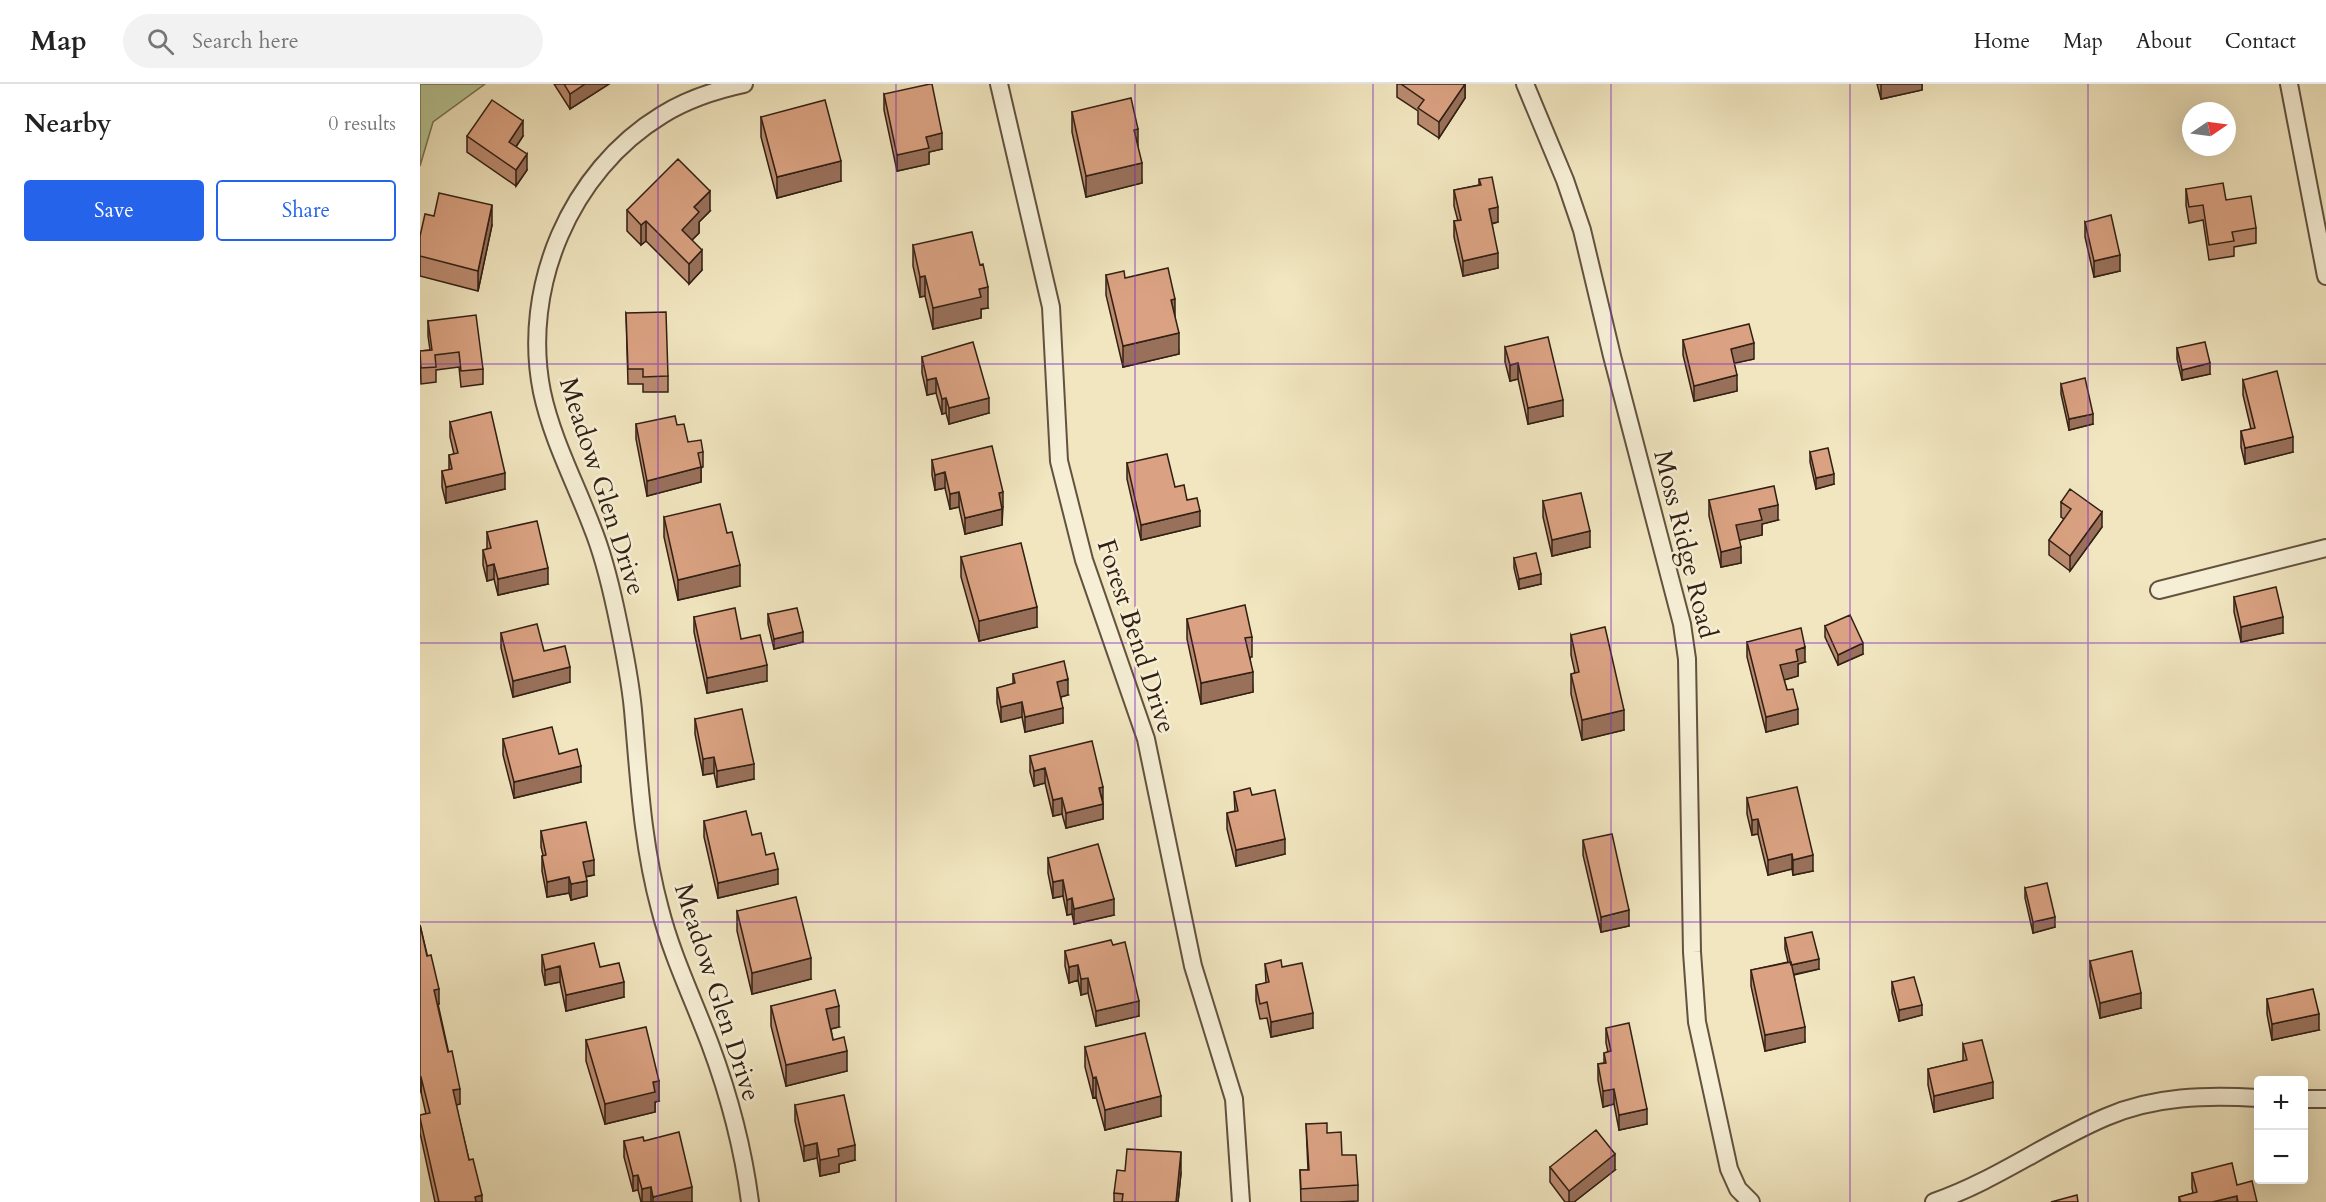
<!DOCTYPE html>
<html lang="en">
<head>
<meta charset="utf-8">
<style>
  :root { --surface:#fff; --page:#f2f2f2; --text:#222; --muted:#767676; --line:#e0e0e0; --accent:#2563eb }
  body { margin:0; font-family:Cardo,serif; background:var(--page); color:var(--text) }
  .controls { position:absolute; right:18px; bottom:18px; display:grid; overflow:hidden; border-radius:6px; box-shadow:0 6px 24px #0002 }
  .controls button { width:54px; height:54px; display:grid; place-items:center; padding:0; border:0; border-bottom:2px solid var(--line); background:var(--surface); color:var(--text); font:30px sans-serif }
  .compass { position:absolute; left:1762px; top:18px; width:54px; height:54px; border-radius:50%; background:var(--surface); box-shadow:0 6px 24px #0002; rotate:77deg }
  .list { margin:0; padding:0; list-style:none }
  h2 { display:flex; justify-content:space-between; align-items:center; height:78px; margin:0; padding:0 24px; font-size:26px }
  h2 small { font-size:20px; font-weight:400; color:var(--muted) }
  .actions { display:flex; gap:12px; padding:18px 24px }
  .actions a { flex:1; padding:14px 0; border:2px solid var(--accent); border-radius:6px; text-align:center; font-size:21px; color:var(--accent) }
  .actions .main { background:var(--accent); color:#fff }
  .icon { flex:none; width:33px; height:33px; fill:none; stroke:currentColor; stroke-width:2; stroke-linecap:round; stroke-linejoin:round }
  .map { position:relative; flex:none; width:1906px; height:1118px; overflow:hidden }
  header { display:flex; align-items:center; gap:36px; box-sizing:border-box; height:84px; padding:0 30px; background:var(--surface); border-bottom:2px solid var(--line) }
  header strong { font-size:28px }
  nav { display:flex; gap:33px; margin-inline-start:auto; font-size:21px }
  .search { width:420px; height:54px; background:var(--page); display:flex; align-items:center; gap:15px; box-sizing:border-box; padding:0 21px; border-radius:33px; color:var(--muted); font-size:22px }
  main { display:flex }
  aside { flex:1; background:var(--surface) }
  .map>svg:first-child { display:block }
  .green { fill:#b7c695; stroke:#747354; stroke-width:1.5 }
  .lines { fill:none; stroke-linecap:round; stroke-linejoin:round }
  .minor-casing { stroke:#62523f; stroke-width:20 }
  .minor { stroke:#f6efd6; stroke-width:16 }
  .wall { fill:#bb8b70; stroke:#322014; stroke-width:1.5 }
  .shaded-wall { fill:#99715b; stroke:#322014; stroke-width:1.5 }
  .building { fill:#daa282; stroke:#322014; stroke-width:1.5 }
  .grid { fill:none; stroke:#7b2cbf; stroke-width:1.5; stroke-opacity:0.55 }
  .labels { text-anchor:middle; stroke-width:5; stroke-linejoin:round; paint-order:stroke }
  .street-label { font-size:26px; fill:#322014; stroke:#f6efd6 }
</style>
</head>
<body>
<header>
<strong>Map</strong>
<div class="search"><svg class="icon" aria-label="search" viewBox="0 0 24 24"><circle cx="10" cy="10" r="6"/><path d="M15 15l6 6"/></svg>Search here</div>
<nav><a>Home</a><a>Map</a><a>About</a><a>Contact</a></nav>
</header>
<main>
<aside>
<h2>Nearby<small>0 results</small></h2>
<ul class="list">
</ul>
<div class="actions"><a class="main">Save</a><a>Share</a></div>
</aside>
<div class="map">
<svg width="1906" height="1118" viewBox="0 0 1906 1118">
  <rect width="100%" height="100%" fill="#f1e6c0"/>
  <filter id="stains"><feTurbulence type="fractalNoise" baseFrequency=".00333" numOctaves="4"/><feColorMatrix values="0 0 0 0 .2 0 0 0 0 .09 0 0 0 0 .02 0 0 0 .5 -.17"/></filter>
  <radialGradient id="worn" r=".72"><stop offset=".6" stop-color="#630" stop-opacity="0"/><stop offset="1" stop-color="#630" stop-opacity=".3"/></radialGradient>
  <path class="green" d="M0 0H65L13 38 0 82Z"/>
  <g class="lines">
    <defs>
      <path id="minor" d="M324 0C296 6 266 16 242 31 150 87 101 204 122 308 132 355 155 398 172 443 183 470 190 499 196 527 203 560 210 593 213 626 219 693 222 759 240 825 252 872 273 915 290 960 309 1011 323 1064 330 1118
        M579 0 631 223 639 377 664 476 726 655 773 882 814 1015 821 1118
        M1105 0 1145 96 1162 146 1192 272 1262 540 1267 575 1272 868 1277 938 1309 1085 1318 1105 1331 1118
        M1869 0 1906 192
        M1739 506 1906 464
        M1884 1015H1906
        M1514 1118C1575 1097 1627 1058 1686 1033 1734 1012 1787 1011 1838 1014"/>
    </defs>
    <use href="#minor" class="minor-casing"/>
    <use href="#minor" class="minor"/>
  </g>
  <path class="wall" d="M134 0H189L150 25Z
    M977 0H1045V14L1019 54 998 40V27L977 13Z
    M1457 0H1502V6L1461 15Z
    M464 10 522 65 509 68V80L477 87 464 26Z
    M652 28 718 64 722 99 666 113 652 48Z
    M341 33 421 97 357 114 341 53Z
    M47 52H103L96 63 107 86 96 102 47 68Z
    M1059 95 1078 138 1072 140 1078 184 1043 192 1034 153V137H1038L1034 122V106L1059 101Z
    M1766 105 1806 116 1836 144V159L1814 163V172L1789 176 1783 136 1769 139 1766 121Z
    M207 126 290 127 279 138V149L272 156 282 186 269 200 226 157 221 161 207 147Z
    M1665 138 1700 187 1674 193 1665 153Z
    M72 141 58 207 0 192V152Z
    M493 161 568 224 561 225V234L513 245 505 212 500 213 493 182Z
    M686 191 705 194 755 233 759 270 703 283 686 211Z
    M206 229 248 292V308H223V300H208Z
    M8 237 63 285V300L41 303 39 283 16 286V298L1 300 0 267 10 266 8 252Z
    M1263 256 1334 275 1314 279 1317 307 1274 317 1263 271Z
    M1085 263 1143 332 1108 340 1098 295 1090 297 1085 278Z
    M1757 264 1790 290 1762 296 1757 275Z
    M502 273 569 329 529 340 526 329 522 330 516 309 507 311 502 289Z
    M1823 296 1873 368 1825 380 1821 363V347L1831 345 1823 311Z
    M1641 300 1673 340 1649 346 1641 310Z
    M30 338 85 405 26 419 22 403V387L29 386V371L34 370 30 353Z
    M216 340 257 341 268 358 283 368V383L281 384V398L227 412 216 355Z
    M1390 368 1414 400 1396 405 1390 378Z
    M512 376 583 423 582 441 545 450 539 423 530 425 525 404 515 406 512 391Z
    M707 379 755 403 767 416 780 442 721 456 707 395Z
    M1289 416 1358 436 1342 440V451L1319 456 1321 479 1301 483 1289 432Z
    M1123 417 1170 463 1132 472 1123 433Z
    M1641 418 1682 443 1650 487 1629 471V456L1644 435 1641 433Z
    M244 433 320 502 258 516 244 453Z
    M67 448 128 500 78 511 74 495 67 497 63 481V466L67 465Z
    M541 473 617 543 559 557 541 493Z
    M1094 474 1121 500 1099 505 1094 484Z
    M1814 513 1863 549 1821 558 1814 528Z
    M348 530 383 558 354 565 348 540Z
    M274 533 321 555 347 597 287 609 274 548Z
    M767 535 832 553V573H830L833 608 781 620 767 555Z
    M1405 542 1443 570 1418 581 1405 553Z
    M81 549 124 567 150 598 93 613 81 564Z
    M1151 551 1204 646 1162 656 1151 610V590L1155 589 1151 571Z
    M1327 558 1385 578 1378 580V592L1364 596 1378 640 1346 648 1327 573Z
    M593 590 648 611 641 613 643 639 605 648 602 633 581 638 577 619V604L593 600Z
    M275 635 334 695 297 703 294 689 283 691 275 650Z
    M83 655 139 670 161 698 94 714 83 671Z
    M610 672 683 718V735L646 744 642 730 633 732 625 699 614 702 610 688Z
    M814 708 832 711 865 770 816 782 807 745V729L815 727Z
    M1327 714 1393 787 1373 791 1372 785 1348 791 1338 750 1332 751 1327 730Z
    M284 737 332 751 346 771 358 800 298 814 284 753Z
    M121 747 174 791 166 793 167 812 151 816 149 809 127 813 122 787V772L123 771 121 763Z
    M1163 756 1209 842 1181 848 1163 771Z
    M628 774 694 831 654 840 652 830 647 831 643 812 633 814 628 789Z
    M1605 804 1635 843 1613 849 1605 814Z
    M317 827 391 895 332 910 317 847Z
    M0 841 19 920H18L40 1020 36 1021 49 1076 62 1118H15L0 1049V1031L6 1030 1 1008Z
    M1365 854 1399 885 1374 891 1385 958 1345 967 1331 902V886L1368 878 1365 865Z
    M693 861 719 932 676 942 668 909 661 911 658 896 649 899 645 882V867Z
    M122 871 180 883 204 913 146 927 140 898 125 901 122 887Z
    M1670 877 1721 924 1680 934 1670 892Z
    M845 880 862 883 893 944 851 953 847 934 840 935 836 917V901L846 899Z
    M1472 898 1502 931 1479 937 1472 909Z
    M1847 915 1899 946 1852 956 1847 930Z
    M351 922 419 943 411 945 413 956 427 987 366 1002 351 942Z
    M1186 944 1227 1040 1199 1046 1194 1020 1183 1023 1178 996V980L1184 979V969L1188 968 1186 959Z
    M166 956 239 1017 235 1018V1028L185 1040 166 977Z
    M1543 960 1573 1014 1514 1028 1508 1001V985L1543 977Z
    M665 963 741 1032 685 1046 676 1013 673 1014 665 983Z
    M375 1021 435 1076 419 1080V1088L400 1092 397 1074 384 1077 375 1037Z
    M886 1040 907 1049 938 1101V1117L918 1118H881L880 1086H888Z
    M204 1057H224L272 1118H221L218 1106 213 1107 204 1073Z
    M1130 1083 1195 1086 1154 1118H1145L1130 1098Z
    M761 1089 758 1118H694V1109Z
    M1772 1089 1817 1101 1837 1118H1759V1113L1773 1109 1772 1104Z"/>
  <path class="shaded-wall" d="M165 0H189L150 25V10Z
    M1045 0V14L1019 54V38Z
    M1461 0H1502V6L1461 15Z
    M103 37V52L89 73V58Z
    M718 45V65L714 46Z
    M522 49V65L509 68V80L477 87V71L506 53Z
    M107 70V86L96 102V86Z
    M421 77V97L357 114V93Z
    M722 79V99L666 113V92Z
    M290 107V127L279 138V149L262 166V146L274 123Z
    M72 121V141L58 207V187Z
    M1078 123V138L1069 140V125Z
    M226 137V157L221 161V141Z
    M282 166V186L269 200V180Z
    M1078 169V184L1043 192V177Z
    M1700 171V187L1674 193V177Z
    M505 192V212L500 213V193Z
    M568 203V224L561 225V234L513 245V224L559 205Z
    M755 215V235L751 216Z
    M759 249V270L703 283V262Z
    M1334 259V275L1311 280V265Z
    M1098 279V295L1090 297V281Z
    M1790 279V290L1762 296V286Z
    M1317 291V307L1274 317V302Z
    M516 294V309L507 311V296Z
    M526 314V329L522 330V315Z
    M569 314V329L529 340V324Z
    M1143 316V332L1108 340V324Z
    M1673 330V340L1649 346V335Z
    M1873 353V368L1825 380V364Z
    M281 383V398L227 412V397Z
    M525 388V404L515 406V391Z
    M85 389V405L26 419V403Z
    M1414 390V400L1396 405V394Z
    M539 408V423L530 425V410Z
    M583 408V423L579 424V409Z
    M1358 421V436L1342 440V451L1316 457V441L1339 425Z
    M582 425V441L545 450V434Z
    M780 427V442L721 456V441Z
    M1682 428V443L1650 487V472Z
    M1170 447V463L1132 472V456Z
    M1321 463V479L1301 483V468Z
    M74 480V495L67 497V482Z
    M320 481V502L258 516V496Z
    M128 484V500L78 511V495Z
    M1121 490V500L1099 505V495Z
    M617 523V543L559 557V537Z
    M1863 533V549L1821 558V543Z
    M383 548V558L354 565V555Z
    M1443 559V570L1418 581V571Z
    M1385 563V578L1378 580V592L1360 597V581L1376 566Z
    M347 581V597L287 609V594Z
    M150 583V598L93 613V597Z
    M833 588V608L781 620V599Z
    M648 595V611L637 614V598Z
    M602 618V633L581 638V623Z
    M643 624V639L605 648V633Z
    M1378 625V640L1346 648V633Z
    M1204 626V646L1162 656V636Z
    M294 673V689L283 691V675Z
    M334 680V695L297 703V687Z
    M161 682V698L94 714V698Z
    M625 684V699L614 702V687Z
    M683 703V718L679 704Z
    M642 714V730L633 732V716Z
    M683 720V735L646 744V729Z
    M1338 735V750L1332 751V736Z
    M865 755V770L816 782V766Z
    M1372 770V785L1348 791V776Z
    M1393 771V787L1373 791V776Z
    M174 776V791L163 793V778Z
    M358 785V800L298 814V799Z
    M149 793V809L127 813V798Z
    M643 796V812L633 814V798Z
    M167 797V812L151 816V800Z
    M652 814V830L647 831V816Z
    M694 815V831L654 840V825Z
    M1209 826V842L1181 848V833Z
    M1635 833V843L1613 849V838Z
    M391 874V895L332 910V889Z
    M1399 875V885L1371 891V881Z
    M658 881V896L649 899V883Z
    M140 882V898L125 901V886Z
    M668 894V909L661 911V895Z
    M204 898V913L146 927V911Z
    M19 905V920L14 921V906Z
    M1721 909V924L1680 934V919Z
    M719 917V932L676 942V927Z
    M1502 921V931L1479 937V926Z
    M419 922V943L406 946V925Z
    M893 929V944L851 953V938Z
    M1899 930V946L1852 956V940Z
    M1385 943V958L1345 967V951Z
    M427 967V987L366 1002V981Z
    M0 993H1V1008H0Z
    M676 993V1013L673 1014V994Z
    M239 997V1017L235 1018V1028L185 1040V1020L233 998Z
    M1573 998V1014L1514 1028V1012Z
    M40 1005V1020L33 1022V1006Z
    M1194 1005V1020L1183 1023V1007Z
    M741 1012V1032L685 1046V1026Z
    M1227 1025V1040L1199 1046V1031Z
    M397 1059V1074L384 1077V1062Z
    M435 1061V1076L419 1080V1088L400 1092V1076L418 1065Z
    M761 1068V1089L758 1118H756Z
    M1195 1070V1086L1154 1118H1149V1107Z
    M218 1091V1106L213 1107V1092Z
    M231 1103V1118H222V1105Z
    M272 1103V1118H233V1113Z
    M62 1111V1118H55V1113Z
    M1817 1112V1118H1792Z"/>
  <path class="building" d="M144 0H165L150 10Z
    M510 0H512L522 49 506 53 509 64 477 71 464 10Z
    M981 0H1045L1019 38 998 24 1004 16Z
    M711 14 718 45 714 46 722 79 666 92 652 28Z
    M72 16 103 37 89 58 107 70 96 86 47 52Z
    M405 16 421 77 357 93 341 33Z
    M258 75 290 107 274 123 279 128 262 146 282 166 269 180 226 137 221 141 207 126Z
    M1072 93 1078 123 1069 125 1078 169 1043 177 1034 137 1041 136 1034 106 1061 101 1059 95Z
    M1803 99 1806 116 1831 112 1836 144 1812 148 1814 157 1789 161 1783 121 1769 123 1766 105Z
    M19 109 72 121 58 187 0 172V152L5 130 14 132Z
    M1691 131 1700 171 1674 177 1665 138Z
    M552 148 560 181 563 180 568 203 559 205 561 213 513 224 505 192 500 193 493 161Z
    M748 184 755 215 751 216 759 249 703 262 686 191 704 187 705 194Z
    M246 228 248 292 223 293V285H208L206 229Z
    M56 231 63 285 41 287 39 268 15 271 16 283 1 284 0 267 12 266 8 237Z
    M1329 240 1334 259 1311 265 1317 291 1274 302 1263 256Z
    M1128 253 1143 316 1108 324 1098 279 1090 281 1085 263Z
    M553 258 569 314 529 324 526 314 522 315 516 294 507 296 502 273Z
    M1785 258 1790 279 1762 286 1757 264Z
    M1857 287 1873 353 1825 364 1821 347 1835 344 1823 296Z
    M1665 294 1673 330 1649 335 1641 300Z
    M71 328 85 389 26 403 22 387 32 385 29 371 38 369 30 338Z
    M255 332 257 341 264 340 268 358 281 356 283 368 278 369 281 383 227 397 216 340Z
    M572 362 583 408 579 409 582 425 545 434 539 408 530 410 525 388 515 391 512 376Z
    M1408 364 1414 390 1396 394 1390 368Z
    M747 370 755 403 764 401 767 416 777 414 780 427 721 441 707 379Z
    M1354 402 1358 421 1339 425 1342 436 1316 441 1321 463 1301 468 1289 416Z
    M1650 405 1682 428 1650 472 1629 456 1651 425 1641 418Z
    M1161 409 1170 447 1132 456 1123 417Z
    M300 420 307 449 312 448 320 481 258 496 244 433Z
    M117 437 128 484 78 495 74 480 67 482 63 466 71 464 67 448Z
    M601 459 617 523 559 537 541 473Z
    M1116 469 1121 490 1099 495 1094 474Z
    M1856 503 1863 533 1821 543 1814 513Z
    M825 521 832 553 825 554 833 588 781 599 767 535Z
    M315 524 321 555 340 551 347 581 287 594 274 533Z
    M377 524 383 548 354 555 348 530Z
    M1430 531 1443 559 1418 571 1405 542Z
    M117 540 124 567 145 562 150 583 93 597 81 549Z
    M1185 543 1204 626 1162 636 1151 590 1159 588 1151 551Z
    M1381 544 1385 563 1376 566 1378 577 1360 581 1367 606 1373 605 1378 625 1346 633 1327 558Z
    M644 577 648 595 637 598 643 624 605 633 602 618 581 623 577 604 595 599 593 590Z
    M322 625 334 680 297 687 294 673 283 675 275 635Z
    M132 643 139 670 157 665 161 682 94 698 83 655Z
    M672 657 683 703 679 704 683 720 646 729 642 714 633 716 625 684 614 687 610 672Z
    M1377 703 1393 771 1373 776 1372 770 1348 776 1338 735 1332 736 1327 714Z
    M830 704 832 711 855 706 865 755 816 766 807 729 818 727 814 708Z
    M326 727 332 751 341 749 346 771 354 769 358 785 298 799 284 737Z
    M166 738 174 776 163 778 167 797 151 800 149 793 127 798 122 772 126 771 121 747Z
    M1192 750 1209 826 1181 833 1163 756Z
    M678 760 694 815 654 825 652 814 647 816 643 796 633 798 628 774Z
    M1627 799 1635 833 1613 838 1605 804Z
    M376 813 391 874 332 889 317 827Z
    M0 841 7 872 11 871 19 905 14 906 28 968 32 967 40 1005 33 1006 49 1076 53 1075 62 1111 55 1113 56 1118H19L0 1034V1031L10 1029 1 993H0Z
    M1392 848 1399 875 1371 881 1365 854Z
    M691 856 693 861 705 858 719 917 676 927 668 894 661 895 658 881 649 883 645 867Z
    M174 859 180 883 199 879 204 898 146 911 140 882 125 886 122 871Z
    M1712 867 1721 909 1680 919 1670 877Z
    M861 876 862 883 882 879 893 929 851 938 847 918 840 920 836 901 849 898 845 880Z
    M1371 878 1385 943 1345 951 1331 886Z
    M1494 893 1502 921 1479 926 1472 898Z
    M1893 905 1899 930 1852 940 1847 915Z
    M415 906 419 922 406 925 413 956 424 953 427 967 366 981 351 922Z
    M1209 939 1227 1025 1199 1031 1194 1005 1183 1007 1178 980 1186 979 1184 969 1191 967 1186 944Z
    M226 943 239 997 233 998 235 1008 185 1020 166 956Z
    M725 949 741 1012 685 1026 676 993 673 994 665 963Z
    M1562 956 1573 998 1514 1012 1508 985 1547 976 1543 960Z
    M424 1011 435 1061 418 1065 419 1072 400 1076 397 1059 384 1062 375 1021Z
    M907 1039V1049L921 1048 922 1071H936L938 1101 881 1105 880 1086H889L886 1040Z
    M1176 1046 1195 1070 1149 1107 1130 1083Z
    M259 1048 272 1103 233 1113 231 1103 222 1105 218 1091 213 1092 204 1057 223 1053 224 1057Z
    M707 1065 761 1068 756 1118H702L703 1110 694 1109 697 1086 705 1087Z
    M1812 1079 1817 1101 1832 1097 1837 1118H1818L1817 1112 1792 1118H1761L1759 1113 1777 1108 1772 1089Z
    M1657 1111 1658 1118H1631Z"/>
  <path class="grid" d="M238 0V1118M476 0V1118M715 0V1118M953 0V1118M1191 0V1118M1430 0V1118M1668 0V1118M0 280H1906M0 559H1906M0 838H1906"/>
  <g class="labels">
    <g class="street-label">
      <text transform="translate(183 402) rotate(72)" y="9">Meadow Glen Drive</text>
      <text transform="translate(1266 460) rotate(76)" y="9">Moss Ridge Road</text>
      <text transform="translate(717 552) rotate(72)" y="9">Forest Bend Drive</text>
      <text transform="translate(298 908) rotate(72)" y="9">Meadow Glen Drive</text>
    </g>
  </g>
  <rect width="100%" height="100%" filter="url(#stains)"/>
  <rect width="100%" height="100%" fill="url(#worn)"/>
</svg>
<div class="controls">
<button>+</button>
<button>−</button>
</div>
<svg class="compass" viewBox="-18 -18 36 36"><path d="M0-13l5 13h-10z" fill="#e53935"/><path d="M0 13l5-13h-10z" fill="#767676"/></svg>
</div>
</main>
</body>
</html>
